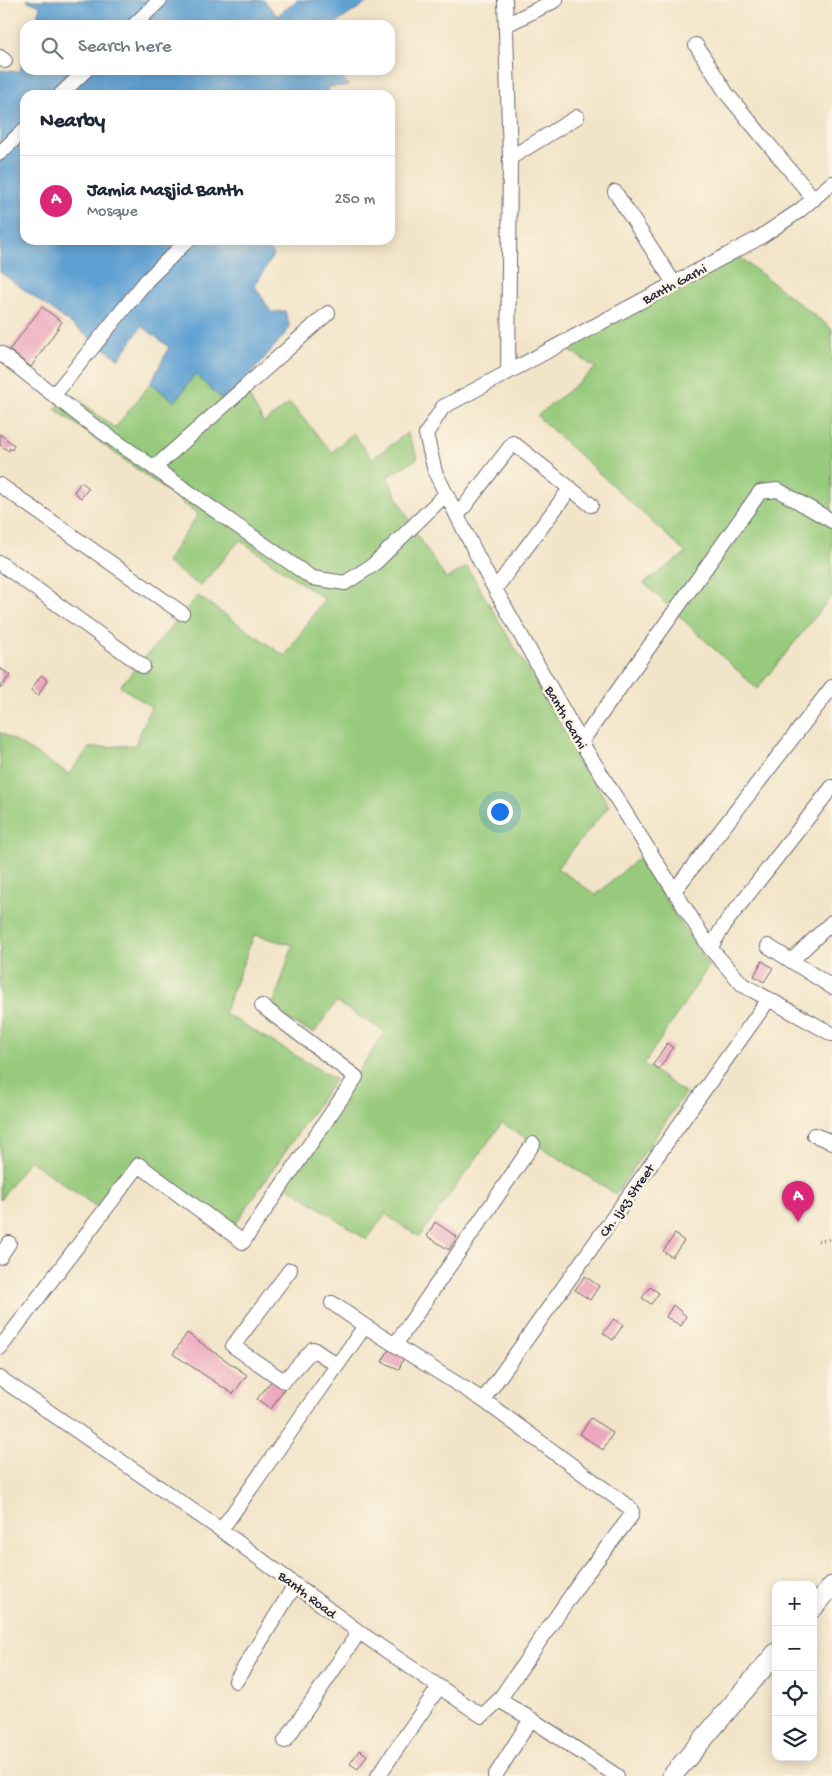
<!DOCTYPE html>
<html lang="en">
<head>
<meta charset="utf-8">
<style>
  :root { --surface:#fff; --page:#f6f6f7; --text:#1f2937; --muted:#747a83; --line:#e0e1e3; --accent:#db2777 }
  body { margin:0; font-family:"Gochi Hand",sans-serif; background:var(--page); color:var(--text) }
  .controls { position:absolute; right:15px; bottom:15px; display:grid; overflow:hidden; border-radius:10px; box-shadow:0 2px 12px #0003 }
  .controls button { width:45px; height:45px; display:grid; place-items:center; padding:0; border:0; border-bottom:1px solid var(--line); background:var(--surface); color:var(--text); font:25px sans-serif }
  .you { position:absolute; left:499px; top:811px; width:18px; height:18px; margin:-12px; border:4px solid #fff; border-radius:50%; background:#1a73e8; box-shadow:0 0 0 8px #1a73e833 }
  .badge { display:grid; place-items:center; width:32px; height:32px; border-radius:50%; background:var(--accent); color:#fff; font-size:16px; font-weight:700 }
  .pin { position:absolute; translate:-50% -41px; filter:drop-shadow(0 1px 2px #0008) }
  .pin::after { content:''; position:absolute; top:26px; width:18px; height:15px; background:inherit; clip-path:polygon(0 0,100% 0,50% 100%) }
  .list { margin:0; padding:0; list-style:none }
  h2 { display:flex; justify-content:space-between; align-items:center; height:65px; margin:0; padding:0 20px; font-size:21px }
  h2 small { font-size:16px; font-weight:400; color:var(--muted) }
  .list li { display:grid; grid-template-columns:32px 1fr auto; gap:15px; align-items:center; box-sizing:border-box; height:90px; padding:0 20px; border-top:1px solid var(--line) }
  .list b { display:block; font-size:19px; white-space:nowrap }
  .list p { margin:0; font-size:16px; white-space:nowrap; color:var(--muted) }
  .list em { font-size:16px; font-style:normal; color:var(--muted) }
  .icon { flex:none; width:28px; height:28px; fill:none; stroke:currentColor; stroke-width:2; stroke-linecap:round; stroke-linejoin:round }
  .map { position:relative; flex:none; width:832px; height:1776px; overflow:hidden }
  .search { position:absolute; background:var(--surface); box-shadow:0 2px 12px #0003; left:20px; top:20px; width:375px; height:55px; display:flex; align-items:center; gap:12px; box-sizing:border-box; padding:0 18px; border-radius:15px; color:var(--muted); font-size:19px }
  .panel { position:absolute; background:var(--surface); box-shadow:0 2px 12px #0003; left:20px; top:90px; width:375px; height:155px; border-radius:15px }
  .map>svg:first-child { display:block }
  .green { fill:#97ca7b; stroke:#5c765b }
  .water { fill:#5fa0d2; stroke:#406186 }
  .building { fill:#eca8be }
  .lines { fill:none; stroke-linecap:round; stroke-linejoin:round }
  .street-casing { stroke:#6b666c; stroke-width:16 }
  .secondary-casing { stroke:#6b666c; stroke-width:21 }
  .path { stroke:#6b666c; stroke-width:2.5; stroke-dasharray:1 4; stroke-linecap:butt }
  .street { stroke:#fff; stroke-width:14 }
  .secondary { stroke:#fff; stroke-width:19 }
  .labels { text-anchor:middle; stroke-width:5; stroke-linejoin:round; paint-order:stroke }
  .street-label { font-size:14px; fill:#22223b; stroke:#fcf5e5 }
</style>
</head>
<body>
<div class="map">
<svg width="832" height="1776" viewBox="0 0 832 1776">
  <rect width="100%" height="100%" fill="#fcf5e5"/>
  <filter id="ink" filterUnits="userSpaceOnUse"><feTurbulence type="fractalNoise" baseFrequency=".02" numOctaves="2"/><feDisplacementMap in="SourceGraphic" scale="10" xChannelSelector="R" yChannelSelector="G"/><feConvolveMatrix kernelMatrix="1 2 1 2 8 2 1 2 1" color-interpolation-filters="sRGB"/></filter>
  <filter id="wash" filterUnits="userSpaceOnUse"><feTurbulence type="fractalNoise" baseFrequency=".0096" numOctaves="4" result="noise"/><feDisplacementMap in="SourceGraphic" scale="20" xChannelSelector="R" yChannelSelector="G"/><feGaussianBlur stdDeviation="1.12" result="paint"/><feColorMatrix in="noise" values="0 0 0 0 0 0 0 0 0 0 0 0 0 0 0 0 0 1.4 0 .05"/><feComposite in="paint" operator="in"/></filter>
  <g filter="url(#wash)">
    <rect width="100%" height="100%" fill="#f2e4c8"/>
    <path class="green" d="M733 252 832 329V596L757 689 644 583 686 553 537 416 596 368 560 344Z
      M195 374 244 388 264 423 290 403 332 452 353 433 372 459 407 433 418 458 387 477 417 535 446 579 467 567 609 806 557 868 596 895 638 858 709 966 644 1064 685 1093 616 1194 502 1123 419 1237 385 1214 367 1240 283 1183 385 1032 336 1002 314 1033 271 1012 293 945 254 935 224 1013 335 1079 236 1223 139 1165 104 1212 29 1160 0 1200V732L69 774 89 748 135 745 151 707 120 686 198 596 285 656 324 599 240 540 200 586 166 562 198 514 55 409 72 395 115 428 151 383 175 402Z"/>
    <path class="water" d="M26 0H264L277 16 297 0H371L333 25H34L40 6Z
      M25 53V70H340L348 86 328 87 330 95H25V240H260L274 254 255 286 271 312 285 311 290 328 226 403 195 374 175 402 151 383 169 347 142 326 119 359 0 272V70L19 72Z"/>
    <g id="blocks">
      <path class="building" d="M42 307 62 322 31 367 9 350Z
        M0 434 14 445 12 450 10 448 9 451 0 445Z
        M81 482 89 488 81 498 74 492Z
        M0 668 10 675 0 689Z
        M41 675 47 680 38 696 31 690Z
        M762 961 773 968 764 982 754 976Z
        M667 1043 673 1048 659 1069 653 1065Z
        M435 1222 457 1237 449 1250 427 1236Z
        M675 1234 684 1241 672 1257 663 1251Z
        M585 1276 599 1286 590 1300 575 1290Z
        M650 1287 659 1293 651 1304 642 1298Z
        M673 1305 686 1316 681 1326 666 1317Z
        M614 1319 623 1325 613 1340 603 1333Z
        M187 1333 247 1375 233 1394 173 1354Z
        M389 1349 404 1357 399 1369 382 1362Z
        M272 1380 284 1389 271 1409 257 1399Z
        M591 1418 613 1433 603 1450 580 1434Z
        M359 1750 367 1755 358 1769 350 1764Z"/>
    </g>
  </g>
  <g filter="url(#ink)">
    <use href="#blocks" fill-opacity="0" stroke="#6b666c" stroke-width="1"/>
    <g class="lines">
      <defs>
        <path id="street" d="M505 0 510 158 508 372
          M134 25 160 0
          M506 25 556 0
          M696 45 727 94 814 199
          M0 57 5 61
          M60 95 86 70
          M0 153 25 129
          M510 158 577 117
          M832 183 799 211 759 238 443 407 426 434 435 472 486 573 581 742 710 948 743 985 832 1034
          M615 192 674 283
          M0 353 84 419 312 578 345 583 373 565 446 494
          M54 395 147 280 188 240
          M154 468 328 313
          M0 485 182 613
          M457 516 513 443 591 505
          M0 563 143 666
          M495 589 570 489
          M581 742 760 492 778 490 832 521
          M674 891 832 687
          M768 946 832 987
          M710 948 727 921 832 787
          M791 961 832 922
          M814 1135 832 1142
          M0 1257 9 1243
          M290 1270 233 1346 284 1381 313 1349 337 1365
          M395 1345 533 1144
          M0 1348 139 1165 243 1242 356 1077 262 1006
          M0 1378 221 1530 359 1632 482 1716 499 1700 583 1578 631 1516 632 1512 630 1508 483 1400 365 1326 332 1303
          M483 1400 769 999
          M221 1530 365 1326
          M236 1681 295 1585
          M499 1700 531 1719 617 1776
          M285 1741 359 1632
          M378 1776 439 1687
          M495 1776 531 1719"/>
        <path id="secondary" d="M813 1608 832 1586
          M672 1776 776 1653"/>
      </defs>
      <use href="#street" class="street-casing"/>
      <use href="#secondary" class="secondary-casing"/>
      <path class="path" d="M818 1241 832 1239"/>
      <use href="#street" class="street"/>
      <use href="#secondary" class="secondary"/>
    </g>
  </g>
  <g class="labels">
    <g class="street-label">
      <text transform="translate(674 283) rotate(-28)" y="5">Banth Garhi</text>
      <text transform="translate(567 717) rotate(60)" y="5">Banth Garhi</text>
      <text transform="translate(626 1200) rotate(-55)" y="5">Ch. Ijaz Street</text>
      <text transform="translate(308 1594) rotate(37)" y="5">Banth Road</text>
    </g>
  </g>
</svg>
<div class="controls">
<button>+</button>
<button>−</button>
<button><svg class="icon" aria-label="locate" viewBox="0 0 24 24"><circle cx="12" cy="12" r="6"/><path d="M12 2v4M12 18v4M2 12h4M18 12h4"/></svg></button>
<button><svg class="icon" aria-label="layers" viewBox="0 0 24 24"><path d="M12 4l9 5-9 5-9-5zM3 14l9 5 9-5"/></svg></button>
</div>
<div class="you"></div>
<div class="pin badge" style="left:798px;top:1222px">A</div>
<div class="search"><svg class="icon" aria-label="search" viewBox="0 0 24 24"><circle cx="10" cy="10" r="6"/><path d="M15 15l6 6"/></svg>Search here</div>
<section class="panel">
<h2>Nearby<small></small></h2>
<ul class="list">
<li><span class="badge">A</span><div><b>Jamia Masjid Banth</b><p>Mosque</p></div><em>250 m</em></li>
</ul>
</section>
</div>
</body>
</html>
